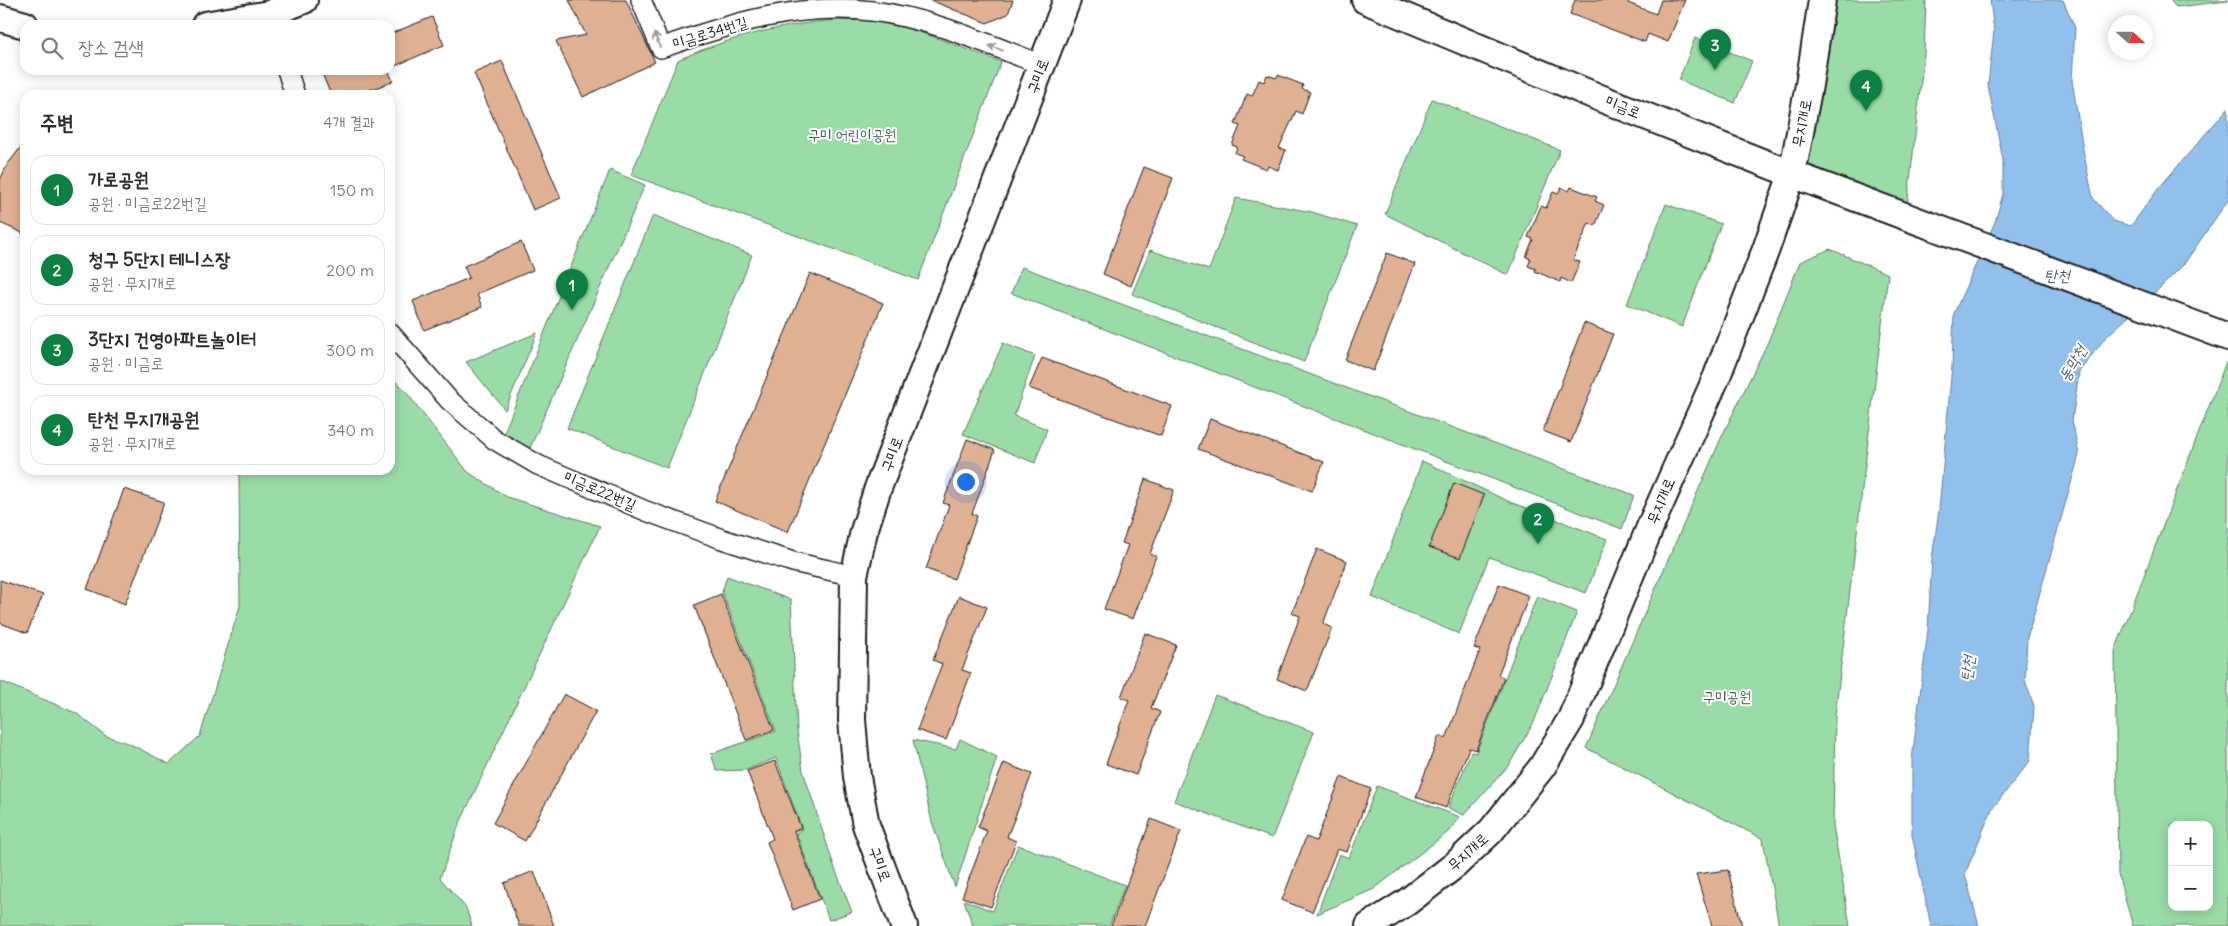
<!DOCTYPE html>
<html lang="ko">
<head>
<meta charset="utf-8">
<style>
  :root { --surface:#fff; --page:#f7f7f7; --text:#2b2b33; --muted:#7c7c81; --line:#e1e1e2; --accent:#0b8043 }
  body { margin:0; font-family:Delius,"Poor Story",sans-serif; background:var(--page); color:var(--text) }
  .controls { position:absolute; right:15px; bottom:15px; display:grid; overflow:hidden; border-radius:10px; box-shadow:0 2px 12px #0003 }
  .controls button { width:45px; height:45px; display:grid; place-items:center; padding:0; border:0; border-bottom:1px solid var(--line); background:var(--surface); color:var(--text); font:25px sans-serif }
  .compass { position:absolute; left:2108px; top:15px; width:45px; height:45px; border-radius:50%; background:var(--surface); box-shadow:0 2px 12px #0003; rotate:111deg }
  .you { position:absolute; left:965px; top:481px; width:18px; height:18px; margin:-12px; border:4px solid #fff; border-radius:50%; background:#1a73e8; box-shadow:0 0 0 8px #1a73e833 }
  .badge { display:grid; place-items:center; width:32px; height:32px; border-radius:50%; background:var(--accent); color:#fff; font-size:16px; font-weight:700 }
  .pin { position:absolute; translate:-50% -41px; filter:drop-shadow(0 1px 2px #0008) }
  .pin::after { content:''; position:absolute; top:26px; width:18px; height:15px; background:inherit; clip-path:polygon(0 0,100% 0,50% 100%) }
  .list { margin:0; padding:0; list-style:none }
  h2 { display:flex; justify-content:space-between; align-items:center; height:65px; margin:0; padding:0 20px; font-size:21px }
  h2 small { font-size:16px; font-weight:400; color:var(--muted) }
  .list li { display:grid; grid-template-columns:32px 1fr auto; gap:15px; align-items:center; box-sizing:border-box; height:70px; margin:0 10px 10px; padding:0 10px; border:1px solid var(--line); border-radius:15px }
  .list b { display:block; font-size:19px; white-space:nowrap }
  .list p { margin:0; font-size:16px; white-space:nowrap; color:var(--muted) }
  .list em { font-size:16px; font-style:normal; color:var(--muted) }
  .icon { flex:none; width:28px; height:28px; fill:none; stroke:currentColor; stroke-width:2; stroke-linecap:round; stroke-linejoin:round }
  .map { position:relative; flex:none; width:2228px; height:926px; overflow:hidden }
  .search { position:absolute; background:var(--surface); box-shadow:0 2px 12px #0003; left:20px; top:20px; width:375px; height:55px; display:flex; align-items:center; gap:12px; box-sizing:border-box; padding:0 18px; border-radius:15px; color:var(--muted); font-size:19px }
  .panel { position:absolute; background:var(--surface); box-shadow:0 2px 12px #0003; left:20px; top:90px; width:375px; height:385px; border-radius:15px }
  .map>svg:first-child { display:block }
  .green { fill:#9adca7; stroke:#5b7c62; fill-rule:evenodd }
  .water { fill:#92c0ed; stroke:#637e99 }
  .building { fill:#e0b092; stroke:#1c1c1c }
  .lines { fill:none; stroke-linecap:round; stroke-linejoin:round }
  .street-casing { stroke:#1c1c1c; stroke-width:22 }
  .secondary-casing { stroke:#1c1c1c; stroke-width:30 }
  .street { stroke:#fff; stroke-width:19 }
  .secondary { stroke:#fff; stroke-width:26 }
  .oneway { stroke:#999 }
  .labels { text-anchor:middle; stroke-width:4; stroke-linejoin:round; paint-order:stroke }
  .street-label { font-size:15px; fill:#1c1c1c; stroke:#fff }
  .park-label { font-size:15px; fill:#485f4d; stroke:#fff }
  .water-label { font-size:16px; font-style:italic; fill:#4b5e70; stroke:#fff }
</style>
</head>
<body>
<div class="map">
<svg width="2228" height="926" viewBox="0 0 2228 926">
  <rect width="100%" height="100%" fill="#fff"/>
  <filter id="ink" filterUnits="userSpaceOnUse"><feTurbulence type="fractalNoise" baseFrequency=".02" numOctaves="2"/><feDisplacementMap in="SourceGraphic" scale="10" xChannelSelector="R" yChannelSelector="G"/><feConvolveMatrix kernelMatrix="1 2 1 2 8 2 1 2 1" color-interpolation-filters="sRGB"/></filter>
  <g filter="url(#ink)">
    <path class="green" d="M1831 0H1926L1924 54 1907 208 1804 168Z
      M2170 0H2228V1L2176 7Z
      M836 20C848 21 860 20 871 21 916 27 959 47 1001 62L918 280 631 175 678 60C729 37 780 25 836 20Z
      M1695 38 1752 61 1735 103 1679 80Z
      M1432 99 1560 150 1508 275 1385 214Z
      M610 170 645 185 530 448 503 435Z
      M1236 198 1312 212 1357 226 1304 362 1132 294 1150 250 1209 270Z
      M1666 204 1721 224 1682 327 1627 304Z
      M653 215 752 255 667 468 567 428Z
      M1830 249 1888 274 1835 715 1833 825 1850 926H1779L1763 839 1586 748 1722 436 1767 344 1800 262Z
      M1022 267 1634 495 1622 529 1011 293Z
      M537 333 505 410 466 362Z
      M1003 343 1035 356 1014 416 1047 429 1035 463 963 434Z
      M2226 362H2228V926H2133L2118 875 2115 651ZM2172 825H2209V907H2172Z
      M390 377 403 388 468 472 507 497 600 526 459 825 440 878 466 908 472 926H0V681L76 713 106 736 128 743 169 764 200 736 240 606 239 470H390Z
      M1422 461 1510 502 1607 539 1586 593 1489 557 1459 634 1372 597Z
      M727 576 791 600 797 731 803 771 834 866 852 912 829 920 796 833 802 829 776 758 746 770 717 771 711 754 776 731 722 592Z
      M1537 596 1577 612 1534 722 1509 765 1464 815 1448 808 1471 752 1476 753Z
      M1215 695 1314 732 1272 838 1174 801Z
      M960 739 997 757 955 887 932 822 913 740 956 749Z
      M1377 786 1460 817 1448 832 1374 889 1317 914 1339 854 1349 858Z
      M1018 845 1125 885 1109 926H973L964 900 993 911Z"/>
    <path class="water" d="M1990 0H2063L2075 28 2072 80 2083 150 2093 198 2113 221 2131 226 2158 189 2228 108V200L2184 264 2162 286 2105 338 2079 372 2072 420 2079 455 2027 638 2025 680 2034 706 2030 761 1992 809 1965 874 1979 926H1931L1912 835V760L1928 630 1932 559 1939 510 1952 366 1954 313 1995 222 2003 194V160L1988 85 1994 31Z"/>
    <path class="building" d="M569 0H626L655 62 583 97 556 41 586 35Z
      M930 0H1013L1008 14 987 23Z
      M1575 0H1629L1628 3 1656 14 1661 0H1685L1668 42 1648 34 1645 42 1570 14Z
      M432 17 444 45 390 68V34Z
      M502 61 561 198 533 210 474 73Z
      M337 70H388L393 81 358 95H331L323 76Z
      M1267 75 1276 78 1278 75 1303 85 1302 89 1310 92 1302 114 1296 111 1279 148 1286 150 1278 170 1268 166 1266 169 1241 159 1243 156 1235 153 1237 147 1232 145 1240 126 1235 124 1247 94 1252 96 1259 80 1264 82Z
      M25 142V234L0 223V180L7 165Z
      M1144 167 1173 178 1131 286 1103 274Z
      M1561 187 1569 191 1571 187 1597 197 1595 201 1604 205 1595 226 1589 223 1573 260 1580 262 1571 283 1561 278 1560 282 1535 271 1536 269 1528 266 1531 259 1526 257 1533 239 1528 237 1541 206 1546 208 1553 192 1558 194Z
      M521 242 533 270 477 294 482 307 424 330 413 301 469 278 464 266Z
      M1387 253 1415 264 1373 371 1345 360Z
      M810 273 883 303 788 532 715 501Z
      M1584 323 1613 334 1571 442 1543 431Z
      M1042 358 1172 406 1161 436 1029 388Z
      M1210 419 1324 462 1312 491 1198 449Z
      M967 439 995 450 972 514 977 516 954 579 926 569 949 505 943 503Z
      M1145 479 1174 490 1150 554 1156 556 1133 619 1104 609 1128 545 1122 543Z
      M1454 483 1484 495 1460 558 1429 547Z
      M124 489 164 502 125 604 87 589Z
      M1317 549 1347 561 1323 624 1332 628 1307 691 1277 679 1300 616 1292 613Z
      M0 580 43 595 27 633 0 623Z
      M1499 584 1529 596 1498 675 1504 678 1476 750 1469 748 1446 808 1416 797 1439 736 1446 739 1480 650 1474 648Z
      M721 594 774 730 746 740 694 605Z
      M959 596 987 607 962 670 971 673 946 740 917 730 942 664 933 660Z
      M1145 633 1176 645 1151 708 1160 712 1136 775 1106 764 1129 700 1121 697Z
      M564 694 596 711 525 841 493 823Z
      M775 761 801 828 794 831 820 899 793 910 767 842 773 839 747 771Z
      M1004 763 1032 774 1007 837 1016 841 991 907 962 897 987 831 978 827Z
      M1341 777 1371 789 1347 852 1337 849 1312 912 1282 900 1306 837 1316 841Z
      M1151 819 1181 831 1145 926H1111Z
      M1728 870 1742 926H1712L1696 874Z
      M534 871 554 926H519L504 883Z"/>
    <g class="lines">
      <defs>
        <path id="street" d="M641 0 661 48C728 24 800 2 872 11 930 18 987 44 1042 65
          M287 70 295 95
          M390 333 449 400 495 440 538 465 646 511 722 539 793 562 854 576"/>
        <path id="secondary" d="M1365 0 1605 100 1792 174 2228 337
          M0 18 25 25
          M205 25 269 14 304 0
          M904 926 866 825 857 777 852 720 854 576 864 531 878 488 1067 0
          M1369 926 1407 902 1455 865 1491 831 1542 767 1571 719 1653 520 1717 376 1766 249 1792 174 1809 85 1822 0"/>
      </defs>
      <use href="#street" class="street-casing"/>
      <use href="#secondary" class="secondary-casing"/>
      <use href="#street" class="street"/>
      <use href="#secondary" class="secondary"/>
    </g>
    <defs><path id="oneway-shaft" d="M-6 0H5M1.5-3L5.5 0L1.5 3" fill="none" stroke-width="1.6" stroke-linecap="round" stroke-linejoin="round" transform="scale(1.25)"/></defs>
    <g class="oneway">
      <use href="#oneway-shaft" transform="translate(657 40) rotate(-112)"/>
      <use href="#oneway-shaft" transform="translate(996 48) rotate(-160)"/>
    </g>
  </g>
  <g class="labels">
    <g class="street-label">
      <text transform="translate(710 33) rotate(-17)" y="5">미금로34번길</text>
      <text transform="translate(1038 76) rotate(-69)" y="5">구미로</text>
      <text transform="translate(1623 107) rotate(22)" y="5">미금로</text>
      <text transform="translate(1802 123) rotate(-79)" y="5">무지개로</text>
      <text transform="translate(892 454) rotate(-69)" y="5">구미로</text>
      <text transform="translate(600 491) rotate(23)" y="5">미금로22번길</text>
      <text transform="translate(1661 501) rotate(-67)" y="5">무지개로</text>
      <text transform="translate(1468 852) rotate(-42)" y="5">무지개로</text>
      <text transform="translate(880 864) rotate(70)" y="5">구미로</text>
    </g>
    <g class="park-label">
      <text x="852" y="140">구미 어린이공원</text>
      <text x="1727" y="702">구미공원</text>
    </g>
    <g class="water-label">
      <text x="2057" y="281">탄천</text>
      <text transform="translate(2072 363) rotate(-59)" y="6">동막천</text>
      <text transform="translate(1967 668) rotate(-84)" y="6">탄천</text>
    </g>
  </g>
</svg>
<div class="controls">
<button>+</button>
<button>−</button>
</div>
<svg class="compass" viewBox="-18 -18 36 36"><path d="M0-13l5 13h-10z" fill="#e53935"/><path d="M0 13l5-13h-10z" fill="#7c7c81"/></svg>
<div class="you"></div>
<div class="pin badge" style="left:572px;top:310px">1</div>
<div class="pin badge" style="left:1538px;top:544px">2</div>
<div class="pin badge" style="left:1715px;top:70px">3</div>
<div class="pin badge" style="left:1866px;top:111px">4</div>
<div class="search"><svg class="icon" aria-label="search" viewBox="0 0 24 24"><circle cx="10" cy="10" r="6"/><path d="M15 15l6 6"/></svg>장소 검색</div>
<section class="panel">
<h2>주변<small>4개 결과</small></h2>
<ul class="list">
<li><span class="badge">1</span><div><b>가로공원</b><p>공원 · 미금로22번길</p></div><em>150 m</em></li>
<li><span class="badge">2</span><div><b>청구 5단지 테니스장</b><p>공원 · 무지개로</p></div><em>200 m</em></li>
<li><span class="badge">3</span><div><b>3단지 건영아파트놀이터</b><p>공원 · 미금로</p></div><em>300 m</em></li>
<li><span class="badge">4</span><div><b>탄천 무지개공원</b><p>공원 · 무지개로</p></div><em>340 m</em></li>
</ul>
</section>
</div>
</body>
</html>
